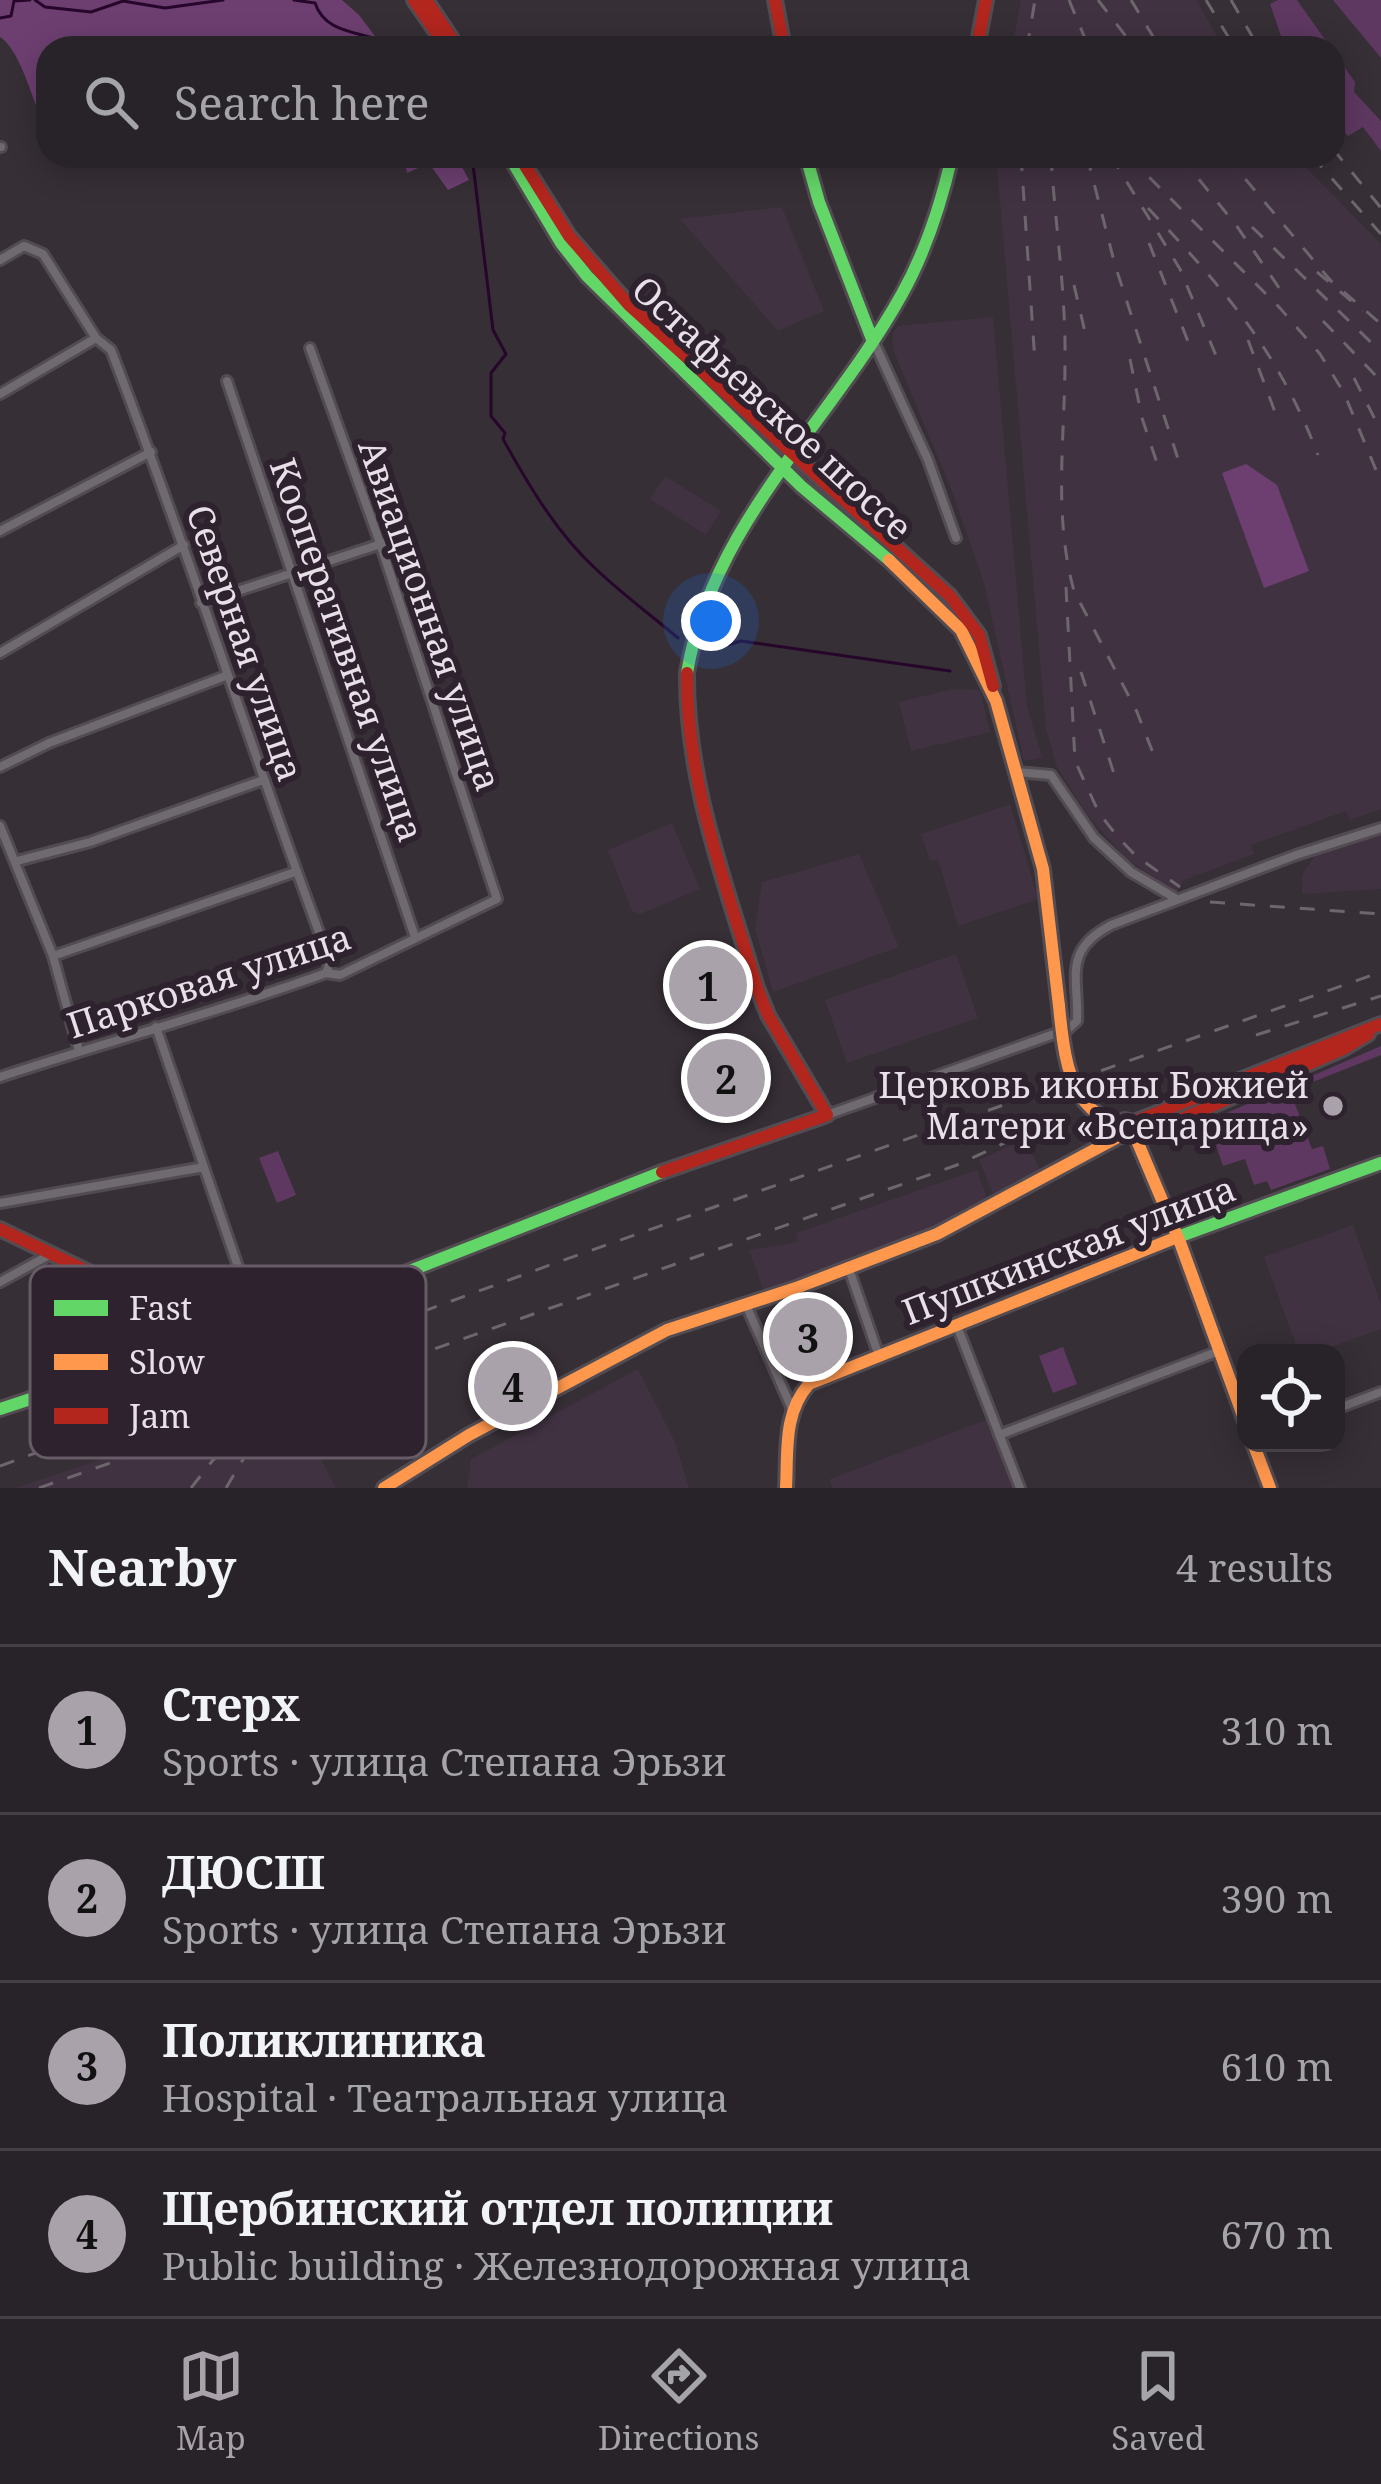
<!DOCTYPE html>
<html lang="en">
<head>
<meta charset="utf-8">
<style>
  :root { --surface:#282328; --page:#302b30; --text:#f1f3f6; --muted:#a5a4a8; --line:#444045; --accent:#aaa2aa }
  body { margin:0; font-family:"Noto Serif",serif; background:var(--page); color:var(--text) }
  .controls { position:absolute; right:36px; bottom:36px; display:grid; overflow:hidden; border-radius:24px; box-shadow:0 6px 30px #0003 }
  .controls button { width:108px; height:108px; display:grid; place-items:center; padding:0; border:0; border-bottom:3px solid var(--line); background:var(--surface); color:var(--text); font:60px sans-serif }
  .you { position:absolute; left:711px; top:621px; width:42px; height:42px; margin:-30px; border:9px solid #fff; border-radius:50%; background:#1a73e8; box-shadow:0 0 0 18px #1a73e833 }
  .badge { display:grid; place-items:center; width:78px; height:78px; border-radius:50%; background:var(--accent); color:#111; font-size:39px; font-weight:700 }
  .pin { position:absolute; translate:-50% -50%; border:6px solid #fff; box-shadow:0 3px 12px #0006 }
  .list { margin:0; padding:0; list-style:none }
  h2 { display:flex; justify-content:space-between; align-items:center; height:156px; margin:0; padding:0 48px; font-size:51px }
  h2 small { font-size:39px; font-weight:400; color:var(--muted) }
  .list li { display:grid; grid-template-columns:78px 1fr auto; gap:36px; align-items:center; box-sizing:border-box; height:168px; padding:0 48px; border-top:3px solid var(--line) }
  .list b { display:block; font-size:45px; white-space:nowrap }
  .list p { margin:0; font-size:39px; white-space:nowrap; color:var(--muted) }
  .list em { font-size:39px; font-style:normal; color:var(--muted) }
  .icon { flex:none; width:66px; height:66px; fill:none; stroke:currentColor; stroke-width:2; stroke-linecap:round; stroke-linejoin:round }
  .map { position:relative; flex:none; width:1381px; height:1488px; overflow:hidden }
  .search { position:absolute; background:var(--surface); box-shadow:0 6px 30px #0003; left:36px; right:36px; top:36px; height:132px; display:flex; align-items:center; gap:30px; box-sizing:border-box; padding:0 42px; border-radius:36px; color:var(--muted); font-size:45px }
  .sheet { height:828px; background:var(--surface) }
  nav { display:flex; justify-content:space-around; align-items:center; box-sizing:border-box; height:168px; border-top:3px solid var(--line); background:var(--surface); font-size:33px; color:var(--muted) }
  nav a { display:grid; justify-items:center; gap:6px }
  nav .on { color:var(--accent) }
  .map>svg:first-child { display:block }
  .built { fill:#413242 }
  .green { fill:#5e3861 }
  .forest { fill:#6d3f71 }
  .lines { fill:none; stroke-linecap:round; stroke-linejoin:round }
  .stream { stroke:#27062b; stroke-width:3 }
  .street-casing { stroke:#524c52; stroke-width:14 }
  .fast-casing { stroke:#524c52; stroke-width:18 }
  .slow-casing { stroke:#524c52; stroke-width:18 }
  .jam-casing { stroke:#524c52; stroke-width:18 }
  .street { stroke:#6f6a6f; stroke-width:8 }
  .fast { stroke:#63d668; stroke-width:12 }
  .slow { stroke:#ff974d; stroke-width:12 }
  .jam { stroke:#b3261e; stroke-width:12 }
  .rail { stroke:#6d666d; stroke-width:3; stroke-dasharray:15 15; stroke-linecap:butt }
  .slow-bridge-casing { stroke:#524c52; stroke-width:18; stroke-linecap:butt }
  .slow-bridge { stroke:#ff974d; stroke-width:12 }
  .poi-dot { fill:#aaa2aa; stroke:#2e222f; stroke-width:4.5 }
  .labels { text-anchor:middle; stroke-width:12; stroke-linejoin:round; paint-order:stroke }
  .street-label { font-size:36px; fill:#e8e0e8; stroke:#2e222f }
  .poi-label { font-size:36px; fill:#e8e0e8; stroke:#2e222f; text-anchor:end }
  .key { fill:#2e222f; stroke:#665b66; stroke-width:3 }
  .key-label { font-size:33px; fill:#e8e0e8 }
</style>
</head>
<body>
<div class="map">
<svg width="1381" height="1488" viewBox="0 0 1381 1488">
  <rect width="100%" height="100%" fill="#362f36"/>
  <path class="built" d="M1021 0H1196L1224 48H1012Z
    M996 156H1295L1381 244V809L1350 820 1346 811 1251 845 1254 854 1184 880 1177 892 1127 859 1087 815 1057 767 1046 729Z
    M782 207 824 311 778 331 680 219Z
    M993 317 1027 706 1042 757 1024 761 984 583 952 491 894 352 892 334 898 326Z
    M665 476 721 511 706 535 650 499Z
    M952 689 980 690 990 732 911 751 899 702Z
    M1010 804 1038 899 958 926 938 859 930 861 921 834Z
    M672 823 700 889 640 914 632 911 608 850Z
    M1381 833V889L1302 894V875L1317 852Z
    M859 854 899 947 773 992 755 928 762 882Z
    M956 954 978 1018 847 1063 825 1000Z
    M1024 1139 1042 1173 996 1201 979 1160Z
    M977 1170 989 1204 939 1230 763 1289 749 1250 798 1242 796 1233Z
    M1353 1225 1381 1305V1329L1314 1353H1299L1264 1257Z
    M638 1369 675 1442 689 1488H467L471 1459Z
    M289 1397 336 1488H15L21 1486Z
    M986 1420 1015 1488H832L830 1479Z"/>
  <path class="green" d="M1278 0H1297L1331 48H1281L1284 45 1270 4Z
    M1333 0H1381V58Z
    M1333 51 1355 82 1354 92 1381 121V151L1363 127 1348 136 1333 119Z
    M1381 1046V1055L1290 1091 1312 1149 1323 1146 1330 1169 1271 1190 1267 1181 1254 1185 1245 1159 1223 1166 1208 1121Z
    M278 1151 296 1195 277 1203 259 1158Z
    M1063 1347 1077 1384 1053 1393 1039 1356Z"/>
  <path class="forest" d="M0 0H342L359 15 384 48H48V132C33 106 22 51 0 37Z
    M404 156H456L469 180 448 190 429 163 407 173Z
    M1246 464 1277 485 1309 571 1264 588 1222 473Z"/>
  <g class="lines">
    <path class="stream" d="M35 0 45 7 91 12 123 1 165 8 223 0
      M294 0 315 3C327 38 367 29 394 48
      M0 18 11 16 14 1 30 0
      M472 156 493 330 506 354 491 373V416L505 433 503 439C528 484 557 534 597 570 622 594 651 615 678 638
      M728 645 741 641 950 671"/>
    <defs>
      <path id="street" d="M0 147H1
        M0 260 24 246 43 254 96 338 111 350C189 552 254 759 330 962L326 973
        M873 340 928 460 956 538
        M227 381 415 937
        M0 394 96 338
        M0 531 151 452
        M201 603 393 540
        M0 653 184 545
        M0 767 49 743 228 675
        M1017 772 1051 775 1094 838 1131 872 1175 898
        M0 826 53 956 79 1051
        M17 861 90 842 263 780
        M53 956 295 872
        M156 1027 258 1325
        M0 1077C109 1041 219 1012 326 973L340 975 497 899 380 543 310 348
        M827 1115 1068 1029 1077 1021C1079 977 1062 951 1111 925L1296 855 1381 828
        M0 1203 204 1167
        M849 1269 879 1356
        M0 1282 51 1254
        M746 1305 792 1409
        M957 1326 1020 1488
        M1336 1409 1381 1392
        M999 1435 1219 1351"/>
      <path id="fast" d="M509 156 561 243 587 276 801 486 889 560
        M806 156 819 202 872 339
        M687 673C712 523 831 422 902 294 926 251 941 204 952 156
        M1175 1238 1381 1163
        M0 1409 361 1290 662 1172"/>
      <path id="slow" d="M889 560 961 630 996 701 1043 869 1059 1006
        M1134 1122 1135 1136 1181 1245 1246 1424
        M1253 1443 1270 1488
        M384 1488 469 1435 667 1330 796 1288 937 1234 1120 1136H1135
        M786 1488C788 1452 783 1413 809 1384L1175 1238"/>
      <path id="jam" d="M414 0 447 48
        M426 0 458 48
        M775 0 784 48
        M977 48 986 0
        M519 156 569 236 629 305 950 596 979 635 993 686
        M1156 1130 1343 1049 1368 1034
        M1118 1131 1125 1120 1134 1122 1381 1024
        M662 1172 827 1115 768 1015 757 988C726 884 686 783 687 673
        M0 1229 223 1337"/>
    </defs>
    <use href="#street" class="street-casing"/>
    <use href="#fast" class="fast-casing"/>
    <use href="#slow" class="slow-casing"/>
    <use href="#jam" class="jam-casing"/>
    <use href="#street" class="street"/>
    <use href="#fast" class="fast"/>
    <use href="#slow" class="slow"/>
    <use href="#jam" class="jam"/>
    <path class="rail" d="M1069 0 1089 48
      M1098 0 1135 48
      M1131 0 1160 48
      M1206 0 1235 48
      M1231 0 1259 48
      M1027 48 1035 0
      M1333 149 1381 208
      M1021 156 1035 362
      M1051 156C1055 224 1066 292 1065 360 1065 438 1053 515 1074 591L1137 712 1153 753
      M1087 156 1115 265 1180 465
      M1111 156 1180 269 1217 358
      M1128 156 1279 307 1320 354 1344 393 1381 482
      M1180 156 1236 225 1284 295
      M1226 156 1331 281 1381 324
      M1312 156 1381 234
      M1148 208C1224 289 1278 350 1318 455
      M1252 227 1381 352
      M1149 243 1193 354
      M1317 272 1363 311
      M1074 285 1085 332
      M1323 321 1381 381
      M1248 340 1275 412
      M1130 359 1142 418 1160 472
      M1354 378 1381 431
      M1066 587 1075 761 1099 813 1117 836 1136 856 1180 887
      M1081 672 1118 786
      M1210 902 1381 914
      M1256 1035 1381 996
      M0 1466 561 1261 1381 972
      M39 1488 957 1165 1052 1121
      M191 1488 213 1460 255 1425
      M226 1488 248 1451 302 1407"/>
    <defs>
      <path id="slow-bridge" d="M1059 1006C1066 1077 1073 1127 1156 1130"/>
    </defs>
    <use href="#slow-bridge" class="slow-bridge-casing"/>
    <use href="#slow-bridge" class="slow-bridge"/>
  </g>
  <circle class="poi-dot" cx="1333" cy="1106" r="12"/>
  <g class="labels">
    <g class="street-label">
      <text transform="translate(772 408) rotate(43)" y="13">Остафьевское шоссе</text>
      <text transform="translate(430 615) rotate(71)" y="13">Авиационная улица</text>
      <text transform="translate(245 643) rotate(71)" y="13">Северная улица</text>
      <text transform="translate(347 650) rotate(71)" y="13">Кооперативная улица</text>
      <text transform="translate(209 981) rotate(-18)" y="13">Парковая улица</text>
      <text transform="translate(1069 1250) rotate(-21)" y="13">Пушкинская улица</text>
    </g>
    <g class="poi-label">
      <text x="1309" y="1098">Церковь иконы Божией<tspan x="1309" dy="41">Матери «Всецарица»</tspan></text>
    </g>
  </g>
  <rect x="30" y="1266" width="396" height="192" rx="18" class="key"/>
  <rect x="54" y="1300" width="54" height="16" fill="#63d668"/>
  <rect x="54" y="1354" width="54" height="16" fill="#ff974d"/>
  <rect x="54" y="1408" width="54" height="16" fill="#b3261e"/>
  <g class="key-label">
    <text x="129" y="1320">Fast</text>
    <text x="129" y="1374">Slow</text>
    <text x="129" y="1428">Jam</text>
  </g>
</svg>
<div class="controls">
<button><svg class="icon" aria-label="locate" viewBox="0 0 24 24"><circle cx="12" cy="12" r="6"/><path d="M12 2v4M12 18v4M2 12h4M18 12h4"/></svg></button>
</div>
<div class="you"></div>
<div class="pin badge" style="left:708px;top:985px">1</div>
<div class="pin badge" style="left:726px;top:1078px">2</div>
<div class="pin badge" style="left:808px;top:1337px">3</div>
<div class="pin badge" style="left:513px;top:1386px">4</div>
<div class="search"><svg class="icon" aria-label="search" viewBox="0 0 24 24"><circle cx="10" cy="10" r="6"/><path d="M15 15l6 6"/></svg>Search here</div>
</div>
<section class="sheet">
<h2>Nearby<small>4 results</small></h2>
<ul class="list">
<li><span class="badge">1</span><div><b>Стерх</b><p>Sports · улица Степана Эрьзи</p></div><em>310 m</em></li>
<li><span class="badge">2</span><div><b>ДЮСШ</b><p>Sports · улица Степана Эрьзи</p></div><em>390 m</em></li>
<li><span class="badge">3</span><div><b>Поликлиника</b><p>Hospital · Театральная улица</p></div><em>610 m</em></li>
<li><span class="badge">4</span><div><b>Щербинский отдел полиции</b><p>Public building · Железнодорожная улица</p></div><em>670 m</em></li>
</ul>
</section>
<nav>
<a class="on"><svg class="icon" aria-label="map" viewBox="0 0 24 24"><path d="M3 6l6-2 6 2 6-2v14l-6 2-6-2-6 2zM9 4v14M15 6v14"/></svg>Map</a>
<a><svg class="icon" aria-label="directions" viewBox="0 0 24 24"><path d="M12 3l9 9-9 9-9-9zM9 14v-3h6M13 9l2 2-2 2"/></svg>Directions</a>
<a><svg class="icon" aria-label="saved" viewBox="0 0 24 24"><path d="M7 4h10v16l-5-4-5 4z"/></svg>Saved</a>
</nav>
</body>
</html>
